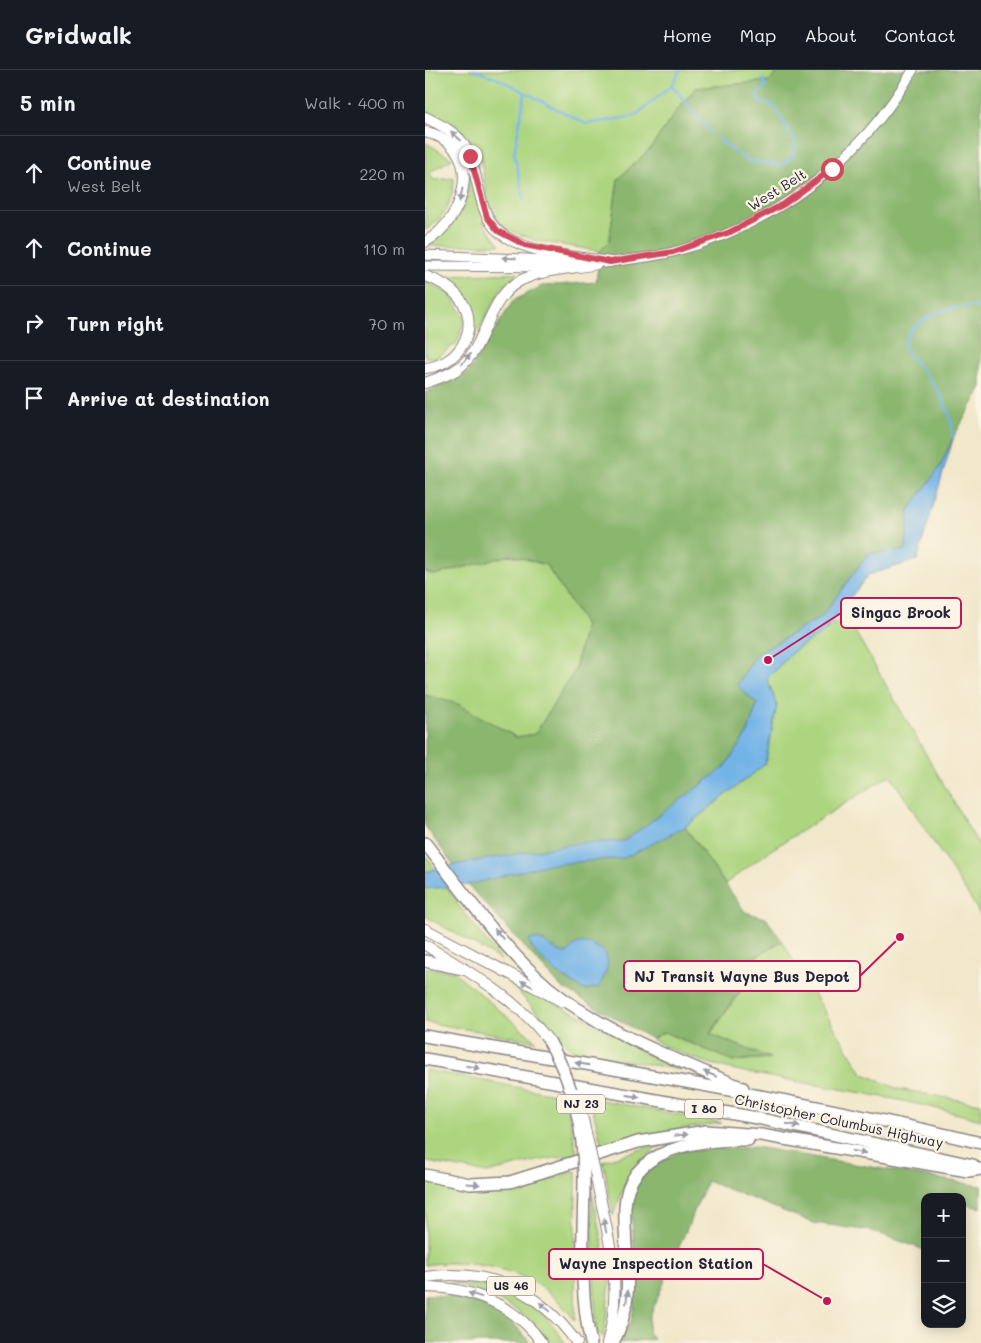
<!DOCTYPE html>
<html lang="en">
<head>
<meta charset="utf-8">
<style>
  :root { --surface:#171b24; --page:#20242c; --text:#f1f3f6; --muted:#9ea1a6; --line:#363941 }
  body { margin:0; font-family:Mali,sans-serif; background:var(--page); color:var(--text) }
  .controls { position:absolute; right:15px; bottom:15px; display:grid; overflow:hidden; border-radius:10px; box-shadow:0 2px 12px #0003 }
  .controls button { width:45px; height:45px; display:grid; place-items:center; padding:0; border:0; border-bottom:1px solid var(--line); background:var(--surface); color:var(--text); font:25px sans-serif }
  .stop { position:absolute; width:15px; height:15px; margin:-11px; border:4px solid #d1495b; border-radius:50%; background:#fff }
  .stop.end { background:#d1495b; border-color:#fff; box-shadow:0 1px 5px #0008 }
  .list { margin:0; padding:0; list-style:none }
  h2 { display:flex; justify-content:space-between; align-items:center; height:65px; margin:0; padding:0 20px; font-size:21px }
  h2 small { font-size:16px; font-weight:400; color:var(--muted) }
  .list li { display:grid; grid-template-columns:32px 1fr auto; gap:15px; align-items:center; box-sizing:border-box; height:75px; padding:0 20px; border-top:1px solid var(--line) }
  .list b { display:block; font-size:19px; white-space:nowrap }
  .list p { margin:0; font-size:16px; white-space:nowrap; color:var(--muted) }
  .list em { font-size:16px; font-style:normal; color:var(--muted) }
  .icon { flex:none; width:28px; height:28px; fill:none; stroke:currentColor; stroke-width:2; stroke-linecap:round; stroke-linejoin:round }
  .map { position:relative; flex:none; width:556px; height:1273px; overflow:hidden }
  header { display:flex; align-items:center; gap:30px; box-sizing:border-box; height:70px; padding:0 25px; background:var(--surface); border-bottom:1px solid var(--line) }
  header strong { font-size:24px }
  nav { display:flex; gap:28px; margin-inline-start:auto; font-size:18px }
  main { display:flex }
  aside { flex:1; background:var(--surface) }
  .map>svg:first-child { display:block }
  .green { fill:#add580; stroke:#687c5e }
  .forest { fill:#8ab66e; stroke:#566c54 }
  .water { fill:#73b4e7; stroke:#4a6b91 }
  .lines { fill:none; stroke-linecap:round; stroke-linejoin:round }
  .stream { stroke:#73b4e7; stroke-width:2.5 }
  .secondary-casing { stroke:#8a8482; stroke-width:11 }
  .primary-casing { stroke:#8a8482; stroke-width:12 }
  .trunk-casing { stroke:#8a8482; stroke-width:12 }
  .motorway-casing { stroke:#8a8482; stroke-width:14 }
  .secondary { stroke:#fff; stroke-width:9 }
  .primary { stroke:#fff; stroke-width:10 }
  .trunk { stroke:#fff; stroke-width:10 }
  .motorway { stroke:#fff; stroke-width:11 }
  .trunk-bridge-casing { stroke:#8a8482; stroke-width:12; stroke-linecap:butt }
  .motorway-bridge-casing { stroke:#8a8482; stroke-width:14; stroke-linecap:butt }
  .trunk-bridge { stroke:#fff; stroke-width:10 }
  .motorway-bridge { stroke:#fff; stroke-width:11 }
  .oneway { fill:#9c9ca7 }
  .route { stroke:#d1495b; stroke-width:6 }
  .labels { text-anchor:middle; stroke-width:4.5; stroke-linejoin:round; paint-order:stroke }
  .shield { fill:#fcf5e5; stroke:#63616e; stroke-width:1 }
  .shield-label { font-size:12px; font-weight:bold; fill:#22223b }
  .street-label { font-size:14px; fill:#22223b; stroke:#fcf5e5 }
  .leader { fill:none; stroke:#c2185b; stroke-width:2 }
  .callout-dot { fill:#c2185b; stroke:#fcf5e5; stroke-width:2 }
  .callout { fill:#fcf5e5; stroke:#c2185b; stroke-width:2 }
  .callout-label { font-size:15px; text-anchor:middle; font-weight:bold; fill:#22223b }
</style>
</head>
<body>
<header>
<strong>Gridwalk</strong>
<nav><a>Home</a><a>Map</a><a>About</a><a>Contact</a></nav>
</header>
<main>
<aside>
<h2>5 min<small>Walk · 400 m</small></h2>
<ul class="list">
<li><svg class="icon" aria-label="ahead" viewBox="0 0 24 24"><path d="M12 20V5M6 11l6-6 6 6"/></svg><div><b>Continue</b><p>West Belt</p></div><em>220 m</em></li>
<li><svg class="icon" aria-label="ahead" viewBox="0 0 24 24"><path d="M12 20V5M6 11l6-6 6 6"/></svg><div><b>Continue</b></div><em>110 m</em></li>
<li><svg class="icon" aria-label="right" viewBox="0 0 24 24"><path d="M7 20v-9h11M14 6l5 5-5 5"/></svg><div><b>Turn right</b></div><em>70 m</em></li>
<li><svg class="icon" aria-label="arrive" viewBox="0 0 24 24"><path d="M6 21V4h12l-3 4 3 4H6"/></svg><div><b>Arrive at destination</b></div></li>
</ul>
</aside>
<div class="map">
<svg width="556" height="1273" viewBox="0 0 556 1273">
  <rect width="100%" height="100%" fill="#fcf5e5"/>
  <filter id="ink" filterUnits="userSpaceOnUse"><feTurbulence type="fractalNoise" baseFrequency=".02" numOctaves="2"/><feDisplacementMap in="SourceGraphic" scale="10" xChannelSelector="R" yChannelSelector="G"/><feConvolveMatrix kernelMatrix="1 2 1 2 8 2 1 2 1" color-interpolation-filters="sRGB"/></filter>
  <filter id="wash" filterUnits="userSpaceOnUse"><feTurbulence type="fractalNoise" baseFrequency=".0096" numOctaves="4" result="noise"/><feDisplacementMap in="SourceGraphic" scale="20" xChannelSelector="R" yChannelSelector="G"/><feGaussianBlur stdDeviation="1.12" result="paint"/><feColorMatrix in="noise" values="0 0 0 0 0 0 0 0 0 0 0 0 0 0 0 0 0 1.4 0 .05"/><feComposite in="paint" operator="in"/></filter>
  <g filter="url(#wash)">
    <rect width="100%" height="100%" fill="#f1e7ca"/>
    <path class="green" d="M0 0H355L345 11 271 18 252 40 225 79 193 109 184 172 175 181 112 171 77 158 62 131 56 88 40 63 0 40Z
      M0 72 27 89 5 102 8 110 29 108C28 129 20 150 0 160Z
      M46 99 61 152H57L75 175 0 176 22 161 39 136Z
      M93 203 76 219 48 270 44 232 23 206Z
      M0 211 25 224 40 248 32 273 11 288 0 287Z
      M86 485 121 495 160 555 150 600 110 664 91 667 33 634 0 625V502L10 504Z
      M421 546 556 779V845L465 705 346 780 300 814 260 757 340 694 352 635 342 609 369 581Z
      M0 784 37 840 76 890 0 846Z
      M357 871 437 1003 473 1019 556 1034V1050C503 1035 446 1024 392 1015 336 1005 276 998 227 969L239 962 308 991 344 988 285 965 329 902 323 892Z
      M0 898 28 901 111 971 0 952Z
      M83 911 159 947 256 1000 148 981Z
      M0 1000 140 1026 152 1084 111 1091 62 1103 3 1092 0 1090Z
      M165 1028 297 1053 224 1064 177 1076Z
      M249 1069C205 1091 204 1103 188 1146L178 1091Z
      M151 1101 150 1250C139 1237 125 1221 110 1213 80 1196 34 1189 0 1195V1109L14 1114 94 1119Z
      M166 1119 185 1211 179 1267 171 1261Z
      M25 1212C78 1214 112 1227 140 1273H122C103 1237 61 1224 25 1212Z"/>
    <path class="forest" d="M355 0H556V319L529 366 515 397 484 440 481 481 443 484 396 547 331 585 312 615 332 634 323 662 260 757 320 842 341 848 357 871 323 891 329 901 285 964 345 988 308 991 239 962 227 969 136 917 43 815 0 756V625L33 634 91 667 110 664 150 600 160 555 121 495 86 485 10 505 0 502V323L43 303 88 231 117 216 171 212 175 181 184 172 193 109 225 79 252 40 271 18 345 11Z
      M331 1077 556 1116V1138L537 1134V1127H500V1180L447 1161 389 1153 282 1111 224 1248 223 1262 229 1269 195 1273 206 1252 209 1237 210 1187 206 1140 212 1113 226 1097 255 1081Z
      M0 1225C41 1224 82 1239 105 1273H0Z"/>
    <path class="water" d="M529 366 492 490 443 505 398 563 368 581 342 609 352 635 340 694 260 757 199 788 120 795 43 815 0 819V802L28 795 154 773 199 771 300 697 323 662 332 634 312 615 331 585 396 547 443 484 481 480 484 440 515 397Z
      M110 869C123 870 130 884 143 883 146 880 148 876 151 874 159 869 180 878 182 887 185 896 178 908 174 917L160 920C146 914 105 885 104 870Z"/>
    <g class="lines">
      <path class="stream" d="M49 0 76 10 161 54 210 46 247 15 255 0
        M331 0 332 1
        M247 15 285 62
        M293 69 323 91 357 95 369 85 370 71 348 34 334 32 332 25 341 17 338 9
        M99 129 89 83 100 23
        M528 367C527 330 502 306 479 279 480 274 481 268 484 264 497 244 534 232 556 238"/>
    </g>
  </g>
  <g filter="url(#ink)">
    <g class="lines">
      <defs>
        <path id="secondary" d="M0 185 150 191
          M180 193C203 189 225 188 248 182 348 156 436 90 488 0
          M0 196 132 197"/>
        <path id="primary" d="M0 47C13 54 28 60 37 72 58 101 48 148 81 167 110 185 152 186 185 192
          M0 62C60 74 43 149 0 172
          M0 206C15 211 29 219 38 233 55 262 31 296 0 298
          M0 313C12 309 25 305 35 297 62 275 62 230 93 212 115 199 148 199 172 194
          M0 859 138 932"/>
        <path id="trunk" d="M0 875C45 902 92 929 124 971
          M170 1103C181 1159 200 1216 182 1273
          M0 1207C65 1198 114 1220 152 1273
          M0 1217C45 1217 91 1235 117 1273"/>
        <path id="motorway" d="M0 773C36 819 79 880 123 917 176 961 254 991 318 1018
          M0 891 38 899
          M0 966C186 999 372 1029 556 1073
          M0 989 332 1048 548 1095
          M0 1105 45 1114 85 1112 213 1072 281 1061 336 1065 543 1101 556 1099
          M159 1107C159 1162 153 1218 166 1273
          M188 1273C213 1226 198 1187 200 1137 202 1077 276 1069 323 1070"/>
      </defs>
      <use href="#secondary" class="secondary-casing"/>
      <use href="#primary" class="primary-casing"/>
      <use href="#trunk" class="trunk-casing"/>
      <use href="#motorway" class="motorway-casing"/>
      <use href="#secondary" class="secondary"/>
      <use href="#primary" class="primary"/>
      <use href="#trunk" class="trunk"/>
      <use href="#motorway" class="motorway"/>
      <defs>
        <path id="trunk-bridge" d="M152 1023 170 1103"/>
        <path id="motorway-bridge" d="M124 971C148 1013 159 1058 159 1107"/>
      </defs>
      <use href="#trunk-bridge" class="trunk-bridge-casing"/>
      <use href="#motorway-bridge" class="motorway-bridge-casing"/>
      <use href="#trunk-bridge" class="trunk-bridge"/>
      <use href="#motorway-bridge" class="motorway-bridge"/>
    </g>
    <defs><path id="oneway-solid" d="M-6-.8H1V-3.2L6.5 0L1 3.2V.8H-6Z" transform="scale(1.25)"/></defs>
    <g class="oneway">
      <use href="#oneway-solid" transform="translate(31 66) rotate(-138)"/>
      <use href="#oneway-solid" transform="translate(36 125) rotate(103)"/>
      <use href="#oneway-solid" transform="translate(84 188) rotate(-178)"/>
      <use href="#oneway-solid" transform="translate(41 289) rotate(-51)"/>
      <use href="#oneway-solid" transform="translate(74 864) rotate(-129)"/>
      <use href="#oneway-solid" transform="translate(102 914) rotate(-152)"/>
      <use href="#oneway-solid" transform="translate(157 994) rotate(-170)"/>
      <use href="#oneway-solid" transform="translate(48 997) rotate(10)"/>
      <use href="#oneway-solid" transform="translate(285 1004) rotate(-157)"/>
      <use href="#oneway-solid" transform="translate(208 1026) rotate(10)"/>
      <use href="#oneway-solid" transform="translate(368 1055) rotate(11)"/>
      <use href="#oneway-solid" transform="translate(256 1065) rotate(-6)"/>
      <use href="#oneway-solid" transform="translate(434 1082) rotate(10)"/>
      <use href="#oneway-solid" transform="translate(48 1114) rotate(4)"/>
      <use href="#oneway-solid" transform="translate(180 1156) rotate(-101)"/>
      <use href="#oneway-solid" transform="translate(50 1225) rotate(-162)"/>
      <use href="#oneway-solid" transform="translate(202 1227) rotate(-82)"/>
      <use href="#oneway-solid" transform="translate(120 1237) rotate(-140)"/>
    </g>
  </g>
  <g class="lines" filter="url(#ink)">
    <path class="route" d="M45 86 62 147 73 161 100 175 185 192 248 182 305 162 359 134 407 99"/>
  </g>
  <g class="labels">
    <g class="shield">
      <rect x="132" y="1024.5" width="48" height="19" rx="4"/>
      <rect x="260" y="1029.5" width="38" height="19" rx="4"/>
      <rect x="62" y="1206.5" width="48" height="19" rx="4"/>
    </g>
    <g class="shield-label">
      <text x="156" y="1038">NJ 23</text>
      <text x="279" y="1043">I 80</text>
      <text x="86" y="1220">US 46</text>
    </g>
    <g class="street-label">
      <text transform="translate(352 120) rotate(-32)" y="5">West Belt</text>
      <text transform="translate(414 1051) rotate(12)" y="5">Christopher Columbus Highway</text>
    </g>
  </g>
  <path class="leader" d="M343 590L416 543M475 867L435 906M402 1231L338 1194"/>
  <g class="callout-dot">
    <circle cx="343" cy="590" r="5"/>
    <circle cx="475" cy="867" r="5"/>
    <circle cx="402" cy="1231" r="5"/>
  </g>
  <g class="callout">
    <rect x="416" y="528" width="120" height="30" rx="5"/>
    <rect x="199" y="891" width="236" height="30" rx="5"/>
    <rect x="124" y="1179" width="214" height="30" rx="5"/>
  </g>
  <g class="callout-label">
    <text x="476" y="548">Singac Brook</text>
    <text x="317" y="912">NJ Transit Wayne Bus Depot</text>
    <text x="231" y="1199">Wayne Inspection Station</text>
  </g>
</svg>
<div class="controls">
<button>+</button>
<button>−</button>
<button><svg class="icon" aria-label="layers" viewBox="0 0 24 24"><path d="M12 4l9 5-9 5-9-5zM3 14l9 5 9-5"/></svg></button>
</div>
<div class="stop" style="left:407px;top:99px"></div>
<div class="stop end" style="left:45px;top:86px"></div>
</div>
</main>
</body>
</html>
